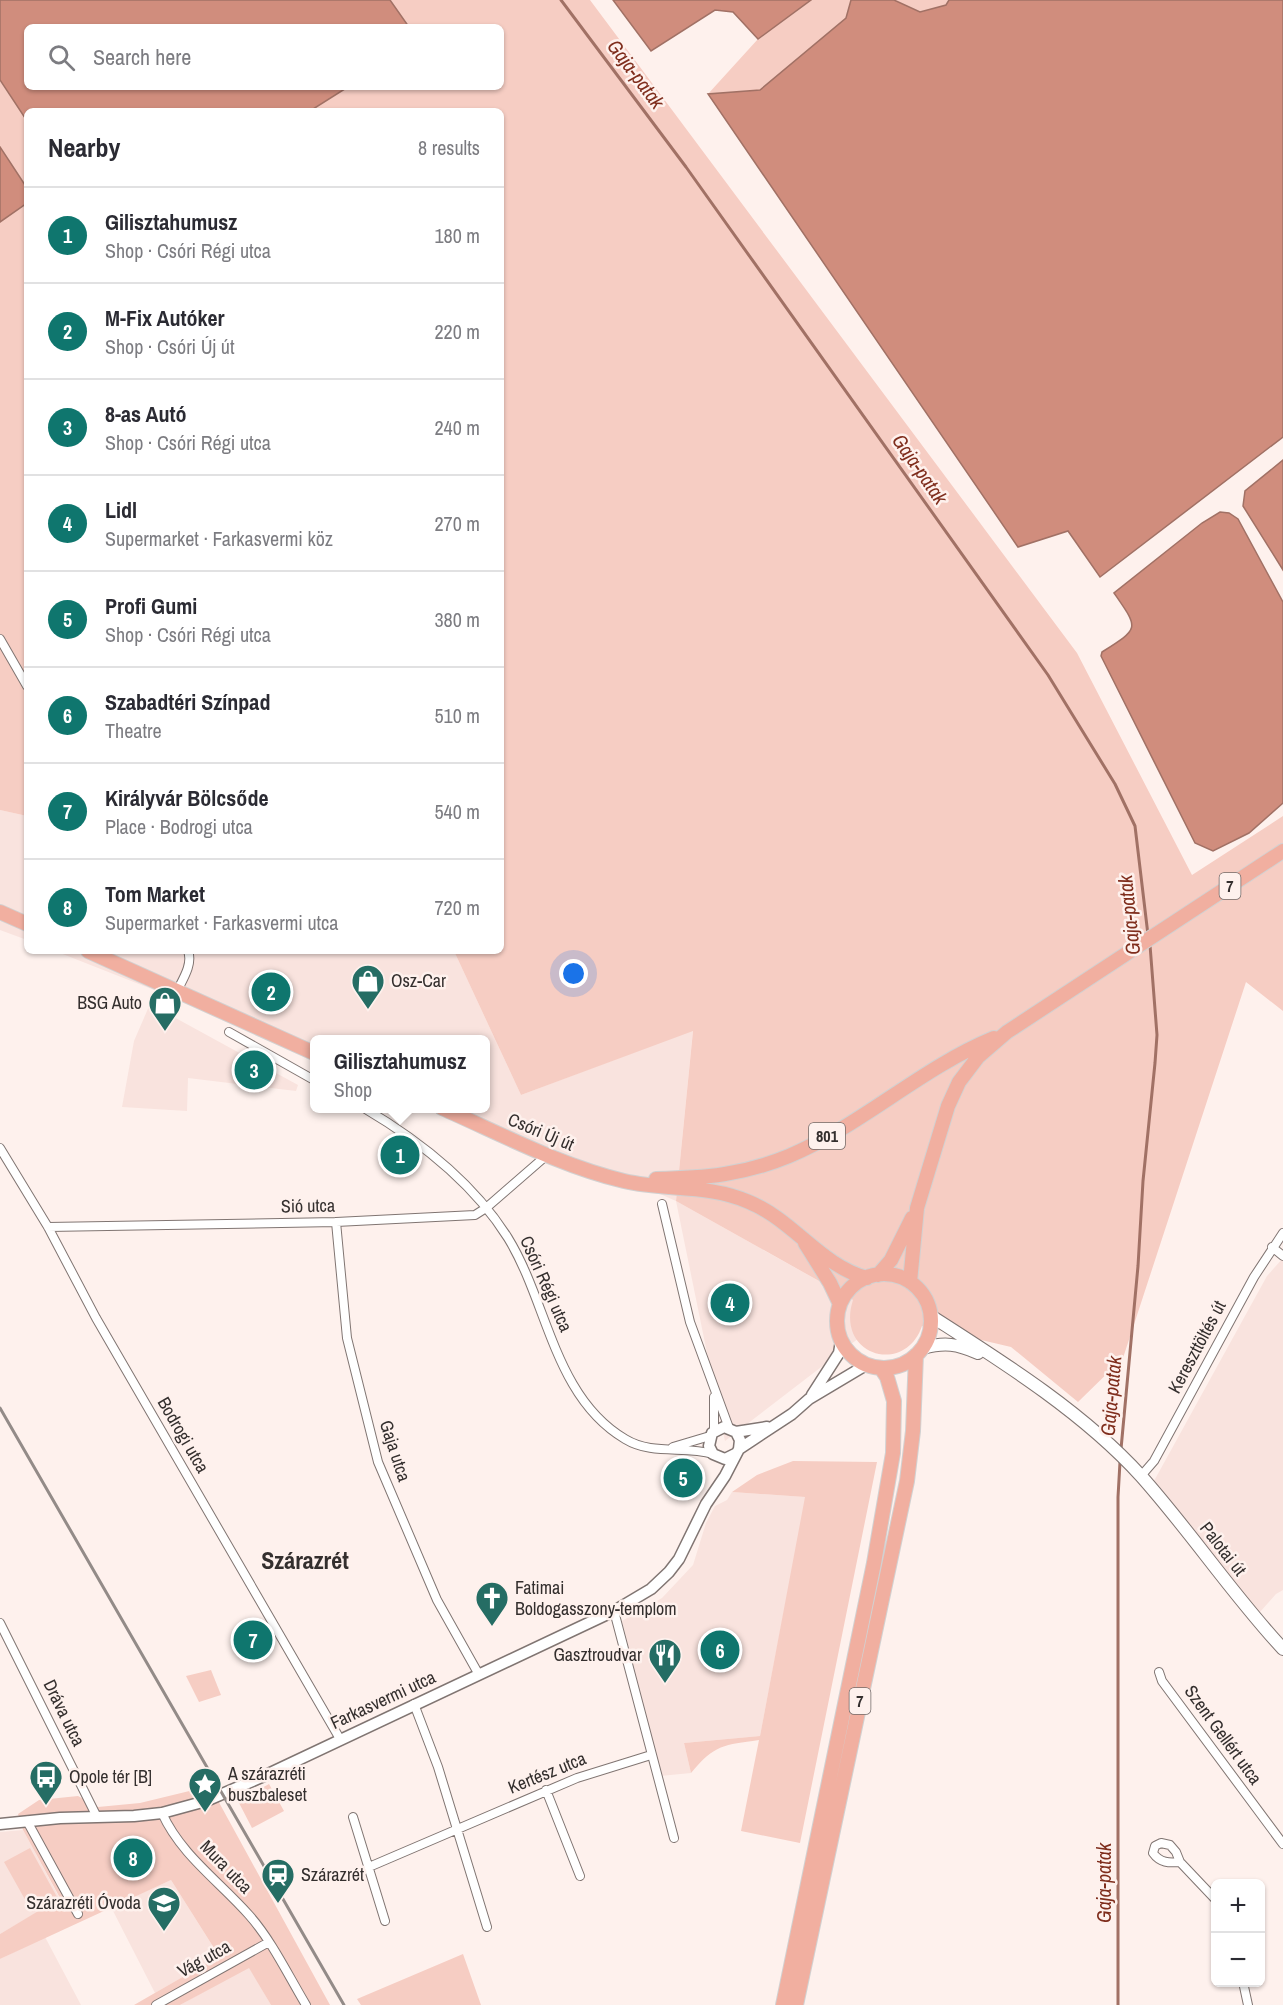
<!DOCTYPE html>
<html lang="en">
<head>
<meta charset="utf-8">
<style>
  :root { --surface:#fff; --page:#f2f2f3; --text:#2b2b33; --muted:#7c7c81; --line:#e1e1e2; --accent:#0f766e }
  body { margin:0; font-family:"Archivo Narrow",sans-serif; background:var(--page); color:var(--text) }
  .controls { position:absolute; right:18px; bottom:18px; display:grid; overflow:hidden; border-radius:9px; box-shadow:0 2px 4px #0004 }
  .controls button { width:54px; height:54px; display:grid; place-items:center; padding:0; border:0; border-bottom:2px solid var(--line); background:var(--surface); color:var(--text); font:30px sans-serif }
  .you { position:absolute; left:574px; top:974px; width:21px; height:21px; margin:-15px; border:4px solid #fff; border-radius:50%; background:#1a73e8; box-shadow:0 0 0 9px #1a73e833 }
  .badge { display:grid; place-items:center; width:39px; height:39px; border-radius:50%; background:var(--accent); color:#fff; font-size:20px; font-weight:700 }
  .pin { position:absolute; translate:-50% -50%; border:3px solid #fff; box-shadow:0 2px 6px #0006 }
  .popup { position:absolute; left:310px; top:1035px; width:180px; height:78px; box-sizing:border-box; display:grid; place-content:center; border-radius:9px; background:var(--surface); filter:drop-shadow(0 2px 4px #0005); font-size:20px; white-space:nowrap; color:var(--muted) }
  .popup b { font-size:22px; color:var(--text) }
  .popup::after { content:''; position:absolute; left:50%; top:100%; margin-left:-12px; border:12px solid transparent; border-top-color:var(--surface) }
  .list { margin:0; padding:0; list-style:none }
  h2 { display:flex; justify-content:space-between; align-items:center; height:78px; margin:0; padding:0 24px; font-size:26px }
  h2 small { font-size:20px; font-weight:400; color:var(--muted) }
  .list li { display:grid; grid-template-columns:39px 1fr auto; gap:18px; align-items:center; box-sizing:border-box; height:96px; padding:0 24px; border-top:2px solid var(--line) }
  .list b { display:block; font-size:22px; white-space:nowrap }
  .list p { margin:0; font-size:20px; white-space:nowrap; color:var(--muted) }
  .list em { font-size:20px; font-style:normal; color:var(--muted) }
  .icon { flex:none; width:33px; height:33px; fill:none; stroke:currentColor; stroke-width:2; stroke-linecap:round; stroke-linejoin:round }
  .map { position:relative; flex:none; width:1283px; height:2005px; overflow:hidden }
  .search { position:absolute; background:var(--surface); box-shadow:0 2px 4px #0004; left:24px; top:24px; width:480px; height:66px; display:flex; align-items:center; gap:15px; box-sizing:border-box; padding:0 21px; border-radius:9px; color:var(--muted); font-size:22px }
  .panel { position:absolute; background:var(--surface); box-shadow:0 2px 4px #0004; left:24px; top:108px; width:480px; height:846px; border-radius:9px }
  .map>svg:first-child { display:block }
  .built { fill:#f9e3de }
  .green { fill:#f6cdc3 }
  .water { fill:#d08d7d; stroke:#a17165; stroke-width:1.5 }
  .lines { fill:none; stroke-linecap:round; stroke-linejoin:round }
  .stream { stroke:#a17165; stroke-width:3 }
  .minor-casing { stroke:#807572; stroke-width:10 }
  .tertiary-casing { stroke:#807572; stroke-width:13 }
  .secondary-casing { stroke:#807572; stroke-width:14 }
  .primary-casing { stroke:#d2d1d1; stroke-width:16 }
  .minor { stroke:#fff; stroke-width:8 }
  .tertiary { stroke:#fff; stroke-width:10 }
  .secondary { stroke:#fff; stroke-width:12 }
  .primary { stroke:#f1afa0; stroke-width:14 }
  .rail { stroke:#938b88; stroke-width:3 }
  .labels { text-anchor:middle; stroke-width:5; stroke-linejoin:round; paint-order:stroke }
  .shield { fill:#fef1ed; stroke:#716967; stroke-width:1.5 }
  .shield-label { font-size:16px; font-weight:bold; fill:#342f2e }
  .poi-label { font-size:18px; fill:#342f2e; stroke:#fef1ed; text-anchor:start }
  .street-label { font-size:18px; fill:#342f2e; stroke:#fef1ed }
  .water-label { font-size:20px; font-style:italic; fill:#7f2d1c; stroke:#fef1ed }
  .district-label { font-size:24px; font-weight:bold; fill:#342f2e; stroke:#fef1ed }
</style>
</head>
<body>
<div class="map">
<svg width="1283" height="2005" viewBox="0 0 1283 2005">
  <rect width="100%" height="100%" fill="#fef1ed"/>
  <path class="built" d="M0 810 27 816V940L0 930Z
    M55 951H454L521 1095 693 1030 676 1201 885 1318 725 1441 676 1201 601 1168 453 1109 486 1108V1040H314V1053Z
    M150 1004 298 1085 296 1091 188 1078 187 1111 122 1107 134 1041Z
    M1283 1258V1590L1276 1594 1252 1621 1165 1512 1154 1481 1267 1276Z
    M732 1492 806 1497 760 1736 684 1743 691 1773 660 1776 622 1621 662 1598 693 1565 706 1523 715 1506 727 1500Z
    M23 1830 60 1899 0 1934V1832Z
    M171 1880 219 1956 155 1993 111 1907Z
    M45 1937 81 2005H0V1959Z
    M249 1967 271 2005H180L230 1977Z"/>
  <path class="green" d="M390 0H590L1077 653 1192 875 1283 816V1011L1246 982 1123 1358 1078 1402 1011 1347 922 1326C905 1376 835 1356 853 1300L676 1201 693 1031 521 1095 454 951H501V111H310L348 87H501V27H409Z
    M811 0H851L846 18 760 90 708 94 758 39Z
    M894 0H949L947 5 920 12Z
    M0 80 27 121V188L0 147Z
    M27 203V816L0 810V222Z
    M793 1461 877 1462 800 1843 741 1831 759 1740C724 1745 715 1744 691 1773L684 1743 760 1736 805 1497 732 1492 757 1475Z
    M211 1670 221 1695 199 1702 186 1676Z
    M269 1784 284 1811 252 1828 238 1801Z
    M210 1786 330 2005H271L249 1968 180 2005H134L219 1956 171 1880 0 1959V1934L60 1898 23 1830 18 1814 39 1800 78 1796 98 1807 140 1803Z
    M30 1848 57 1897 32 1912 4 1862Z
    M463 1954 481 2005H361L357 1999Z"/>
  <path class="water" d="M0 0H390L409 27H27V87H348L310 111H27V121L0 80Z
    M613 0H811L758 39 733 12 715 10 651 51Z
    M851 0H894L920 12 946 5 949 0H1283V437L1100 577 1068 531 1018 547 708 94 760 90 846 18Z
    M0 147 27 188V203L0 222Z
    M1283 460V570L1243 506 1245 491Z
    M1220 512 1229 513 1238 519 1283 602V803L1249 833 1213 851 1195 843 1101 656 1102 652C1140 628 1139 629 1114 593L1202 523Z"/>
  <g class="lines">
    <path class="stream" d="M561 0 686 167 1048 675 1115 784 1135 826 1148 935
      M1121 1449 1138 1266 1143 1181 1155 1063 1157 1035 1150 945
      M1118 2005V1497L1120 1462"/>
    <defs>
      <path id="minor" d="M0 639 27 686
        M177 991C183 979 193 964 188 951
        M229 1032 314 1080
        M364 1108C420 1141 473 1182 508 1238 548 1303 554 1397 625 1439 653 1456 684 1445 713 1454
        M0 1148 48 1227 96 1318 340 1739
        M662 1204 690 1322 729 1428
        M336 1222 347 1338 378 1462 437 1600 478 1673
        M48 1227 336 1222 475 1215 486 1208 547 1155
        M1272 1247 1283 1256
        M714 1397V1431
        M673 1447 710 1436
        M1141 1476 1154 1461 1254 1277 1283 1233
        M614 1611 674 1838
        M0 1623 97 1817
        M1159 1672 1162 1681 1283 1844
        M414 1704 438 1767 487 1927
        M546 1790 580 1876
        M162 1813C181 1855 219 1881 249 1915 272 1941 288 1975 306 2005
        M353 1817 385 1921
        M27 1821 78 1914
        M1180 1862C1169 1863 1160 1863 1153 1853L1155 1846 1161 1843 1170 1845 1176 1852 1180 1862 1216 1900
        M369 1867 577 1778 651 1755
        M1243 1982 1248 2005
        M156 2005 269 1942"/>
      <path id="tertiary" d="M812 1395 839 1353 841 1341
        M736 1432 767 1427
        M737 1453 725 1459 713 1454 709 1446 712 1433 724 1427 736 1432 740 1440 739 1449
        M0 1824 60 1818 134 1816 162 1813 206 1801 264 1776 614 1611 651 1589 669 1572 679 1559 706 1504 725 1476 739 1449 792 1414 809 1399 866 1365"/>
      <path id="secondary" d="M931 1316C1003 1362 1084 1413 1141 1476 1191 1532 1232 1594 1283 1649
        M923 1348C945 1342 957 1344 978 1353"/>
      <path id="primary" d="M0 912 27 924
        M88 951 314 1053
        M442 1108C501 1134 561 1166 624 1181 667 1191 707 1184 749 1202 793 1220 821 1266 867 1278
        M656 1179C705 1178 743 1175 789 1156 862 1125 921 1068 994 1038
        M805 1243 830 1283 840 1304
        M837 1321a47 47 0 1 1 94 0a47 47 0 1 1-94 0Z
        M878 1275 891 1260 912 1218
        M910 1282 917 1208 948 1106 959 1082 978 1057 1007 1032 1283 851
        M783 2005 874 1563 893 1453 894 1401 887 1377 881 1368
        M796 2005 907 1481 913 1431 916 1355"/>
    </defs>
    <use href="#minor" class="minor-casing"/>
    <use href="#tertiary" class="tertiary-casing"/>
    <use href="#secondary" class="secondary-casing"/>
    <use href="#primary" class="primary-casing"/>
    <use href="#minor" class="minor"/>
    <use href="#tertiary" class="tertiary"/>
    <use href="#secondary" class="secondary"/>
    <use href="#primary" class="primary"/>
    <path class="rail" d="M0 1408 344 2005"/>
  </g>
  <defs>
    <symbol id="shop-pin" viewBox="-11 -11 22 30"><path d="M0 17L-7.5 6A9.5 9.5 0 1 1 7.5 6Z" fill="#256d64" stroke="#fef1ed"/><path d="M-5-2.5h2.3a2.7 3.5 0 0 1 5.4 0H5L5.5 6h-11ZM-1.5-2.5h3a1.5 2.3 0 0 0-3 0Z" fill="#fff"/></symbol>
    <symbol id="church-pin" viewBox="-11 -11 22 30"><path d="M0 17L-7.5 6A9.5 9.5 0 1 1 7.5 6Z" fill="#256d64" stroke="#fef1ed"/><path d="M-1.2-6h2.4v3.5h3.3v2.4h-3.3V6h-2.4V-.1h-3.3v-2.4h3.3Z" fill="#fff"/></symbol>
    <symbol id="restaurant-pin" viewBox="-11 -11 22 30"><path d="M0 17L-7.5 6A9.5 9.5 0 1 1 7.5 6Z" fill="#256d64" stroke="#fef1ed"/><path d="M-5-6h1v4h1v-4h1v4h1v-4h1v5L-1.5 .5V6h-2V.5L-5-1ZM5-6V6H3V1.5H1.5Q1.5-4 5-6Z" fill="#fff"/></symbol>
    <symbol id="bus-pin" viewBox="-11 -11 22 30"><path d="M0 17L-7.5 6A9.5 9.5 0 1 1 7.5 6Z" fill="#256d64" stroke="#fef1ed"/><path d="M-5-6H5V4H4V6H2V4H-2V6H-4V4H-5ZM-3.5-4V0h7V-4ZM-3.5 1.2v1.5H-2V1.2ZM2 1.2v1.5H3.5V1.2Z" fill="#fff"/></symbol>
    <symbol id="sight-pin" viewBox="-11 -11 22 30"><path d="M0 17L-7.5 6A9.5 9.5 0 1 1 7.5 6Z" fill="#256d64" stroke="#fef1ed"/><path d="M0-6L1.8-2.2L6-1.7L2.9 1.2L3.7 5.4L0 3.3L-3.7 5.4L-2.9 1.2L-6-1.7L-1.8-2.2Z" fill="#fff"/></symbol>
    <symbol id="station-pin" viewBox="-11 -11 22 30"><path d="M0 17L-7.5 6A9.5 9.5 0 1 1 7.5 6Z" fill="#256d64" stroke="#fef1ed"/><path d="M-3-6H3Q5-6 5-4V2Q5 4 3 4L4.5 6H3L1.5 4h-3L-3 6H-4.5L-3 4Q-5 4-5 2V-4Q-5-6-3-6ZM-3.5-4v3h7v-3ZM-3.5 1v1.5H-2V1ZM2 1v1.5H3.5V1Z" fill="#fff"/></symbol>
    <symbol id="school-pin" viewBox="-11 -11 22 30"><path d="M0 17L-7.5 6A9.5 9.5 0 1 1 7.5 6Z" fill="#256d64" stroke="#fef1ed"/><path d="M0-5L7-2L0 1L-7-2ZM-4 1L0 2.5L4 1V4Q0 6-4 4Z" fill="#fff"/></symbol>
  </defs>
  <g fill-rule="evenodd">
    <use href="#shop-pin" x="349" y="962" width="38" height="52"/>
    <use href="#shop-pin" x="146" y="984" width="38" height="52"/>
    <use href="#church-pin" x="473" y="1579" width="38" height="52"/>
    <use href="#restaurant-pin" x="646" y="1636" width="38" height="52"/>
    <use href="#bus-pin" x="27" y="1758" width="38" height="52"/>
    <use href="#sight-pin" x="186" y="1765" width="38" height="52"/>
    <use href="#station-pin" x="259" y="1856" width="38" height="52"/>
    <use href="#school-pin" x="145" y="1884" width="38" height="52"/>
  </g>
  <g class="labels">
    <g class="shield">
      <rect x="1219.5" y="873" width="21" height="26" rx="4.5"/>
      <rect x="809" y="1123" width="36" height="26" rx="4.5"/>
      <rect x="849.5" y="1688" width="21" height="26" rx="4.5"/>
    </g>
    <g class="shield-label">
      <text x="1230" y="892">7</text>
      <text x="827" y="1142">801</text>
      <text x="860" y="1707">7</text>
    </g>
    <g class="poi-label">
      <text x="391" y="987">Osz-Car</text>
      <text x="142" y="1009" text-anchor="end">BSG Auto</text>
      <text x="515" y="1594">Fatimai<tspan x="515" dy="21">Boldogasszony-templom</tspan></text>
      <text x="642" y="1661" text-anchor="end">Gasztroudvar</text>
      <text x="228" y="1780">A szárazréti<tspan x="228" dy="21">buszbaleset</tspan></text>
      <text x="69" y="1783">Opole tér [B]</text>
      <text x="301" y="1881">Szárazrét</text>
      <text x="141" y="1909" text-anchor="end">Szárazréti Óvoda</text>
    </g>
    <g class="street-label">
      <text transform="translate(541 1132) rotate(23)" y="6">Csóri Új út</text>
      <text transform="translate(308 1206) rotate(-1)" y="6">Sió utca</text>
      <text transform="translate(546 1284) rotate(66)" y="6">Csóri Régi utca</text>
      <text transform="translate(1197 1347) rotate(-62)" y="6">Kereszttöltés út</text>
      <text transform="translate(183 1435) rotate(60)" y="6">Bodrogi utca</text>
      <text transform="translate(395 1451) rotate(72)" y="6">Gaja utca</text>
      <text transform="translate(1223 1549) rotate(52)" y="6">Palotai út</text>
      <text transform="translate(383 1700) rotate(-25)" y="6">Farkasvermi utca</text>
      <text transform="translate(64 1713) rotate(64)" y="6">Dráva utca</text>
      <text transform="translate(1223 1735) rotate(54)" y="6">Szent Gellért utca</text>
      <text transform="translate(547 1773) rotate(-22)" y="6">Kertész utca</text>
      <text transform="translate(226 1867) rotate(46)" y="6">Mura utca</text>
      <text transform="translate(204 1959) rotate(-29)" y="6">Vág utca</text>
    </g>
    <g class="water-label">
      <text transform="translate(636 74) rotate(53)" y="7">Gaja-patak</text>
      <text transform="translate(920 469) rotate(55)" y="7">Gaja-patak</text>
      <text transform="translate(1129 915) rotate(-96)" y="7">Gaja-patak</text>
      <text transform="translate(1111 1396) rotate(-85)" y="7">Gaja-patak</text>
      <text transform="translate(1104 1883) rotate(-90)" y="7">Gaja-patak</text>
    </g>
    <g class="district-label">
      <text x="305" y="1569">Szárazrét</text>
    </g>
  </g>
</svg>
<div class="controls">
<button>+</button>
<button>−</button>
</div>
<div class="you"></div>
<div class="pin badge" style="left:400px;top:1155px">1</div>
<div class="popup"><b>Gilisztahumusz</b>Shop</div>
<div class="pin badge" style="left:271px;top:992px">2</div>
<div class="pin badge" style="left:254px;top:1070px">3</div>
<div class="pin badge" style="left:730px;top:1303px">4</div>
<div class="pin badge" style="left:683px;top:1478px">5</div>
<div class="pin badge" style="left:720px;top:1650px">6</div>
<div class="pin badge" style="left:253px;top:1640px">7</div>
<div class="pin badge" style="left:133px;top:1858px">8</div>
<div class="search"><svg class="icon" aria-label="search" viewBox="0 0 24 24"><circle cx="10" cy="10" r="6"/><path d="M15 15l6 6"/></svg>Search here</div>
<section class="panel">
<h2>Nearby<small>8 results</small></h2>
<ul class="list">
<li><span class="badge">1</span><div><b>Gilisztahumusz</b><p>Shop · Csóri Régi utca</p></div><em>180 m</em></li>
<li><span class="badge">2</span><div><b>M-Fix Autóker</b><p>Shop · Csóri Új út</p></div><em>220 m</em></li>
<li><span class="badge">3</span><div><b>8-as Autó</b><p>Shop · Csóri Régi utca</p></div><em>240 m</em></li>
<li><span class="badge">4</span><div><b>Lidl</b><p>Supermarket · Farkasvermi köz</p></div><em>270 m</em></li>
<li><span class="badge">5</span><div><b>Profi Gumi</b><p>Shop · Csóri Régi utca</p></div><em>380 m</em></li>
<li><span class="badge">6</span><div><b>Szabadtéri Színpad</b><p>Theatre</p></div><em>510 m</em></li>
<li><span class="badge">7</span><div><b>Királyvár Bölcsőde</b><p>Place · Bodrogi utca</p></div><em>540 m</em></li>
<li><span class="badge">8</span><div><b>Tom Market</b><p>Supermarket · Farkasvermi utca</p></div><em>720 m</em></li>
</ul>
</section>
</div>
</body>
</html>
